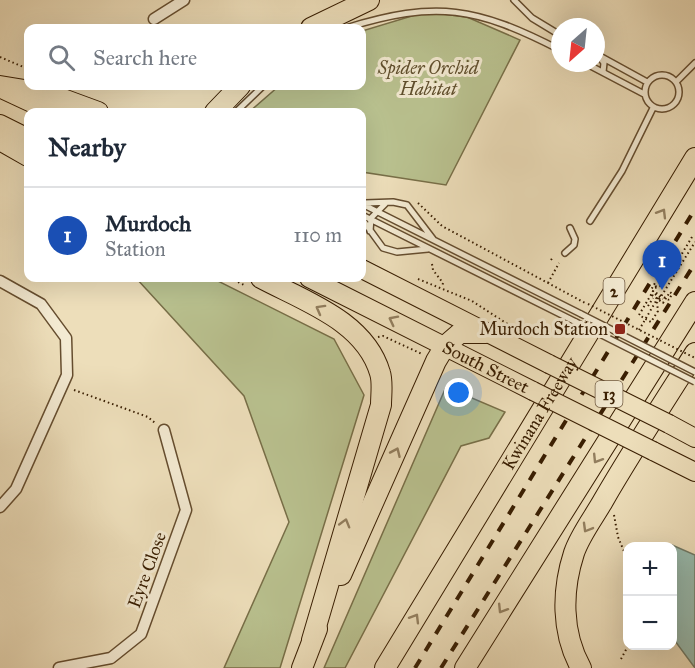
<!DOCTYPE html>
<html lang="en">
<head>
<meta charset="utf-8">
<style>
  :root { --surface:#fff; --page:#f6f6f7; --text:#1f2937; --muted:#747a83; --line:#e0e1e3; --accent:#2563eb }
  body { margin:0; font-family:"IM FELL Great Primer",serif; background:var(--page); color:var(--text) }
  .controls { position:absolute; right:18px; bottom:18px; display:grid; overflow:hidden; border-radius:12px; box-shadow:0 6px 24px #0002 }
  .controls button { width:54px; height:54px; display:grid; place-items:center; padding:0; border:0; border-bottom:2px solid var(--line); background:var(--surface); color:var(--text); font:30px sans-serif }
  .compass { position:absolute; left:551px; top:18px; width:54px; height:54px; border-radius:50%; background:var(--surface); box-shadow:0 6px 24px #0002; rotate:207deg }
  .you { position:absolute; left:459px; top:393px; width:21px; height:21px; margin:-15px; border:4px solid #fff; border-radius:50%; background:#1a73e8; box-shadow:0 0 0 9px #1a73e833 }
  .badge { display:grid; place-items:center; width:39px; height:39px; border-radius:50%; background:var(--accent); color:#fff; font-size:20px; font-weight:700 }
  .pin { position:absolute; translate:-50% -50px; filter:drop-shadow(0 2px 3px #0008) }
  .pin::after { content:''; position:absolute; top:32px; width:21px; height:18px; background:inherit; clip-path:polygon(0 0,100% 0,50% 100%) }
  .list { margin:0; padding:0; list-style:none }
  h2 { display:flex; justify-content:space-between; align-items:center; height:78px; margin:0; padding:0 24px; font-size:26px }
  h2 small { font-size:20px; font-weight:400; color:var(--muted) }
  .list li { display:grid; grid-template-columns:39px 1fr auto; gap:18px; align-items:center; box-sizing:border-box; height:96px; padding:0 24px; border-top:2px solid var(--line) }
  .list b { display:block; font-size:22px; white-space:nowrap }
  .list p { margin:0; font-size:20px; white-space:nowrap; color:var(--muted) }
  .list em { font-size:20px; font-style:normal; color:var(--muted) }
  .icon { flex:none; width:33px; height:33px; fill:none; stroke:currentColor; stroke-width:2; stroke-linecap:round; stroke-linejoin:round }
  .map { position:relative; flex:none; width:695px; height:668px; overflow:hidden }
  .search { position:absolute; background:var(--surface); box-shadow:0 6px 24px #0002; left:24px; top:24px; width:342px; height:66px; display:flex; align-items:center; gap:15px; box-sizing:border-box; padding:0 21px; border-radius:12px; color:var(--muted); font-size:22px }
  .panel { position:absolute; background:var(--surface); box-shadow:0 6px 24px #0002; left:24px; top:108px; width:342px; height:174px; border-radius:12px }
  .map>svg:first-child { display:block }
  .green { fill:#b9c18f; stroke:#786f48; stroke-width:1.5 }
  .water { fill:#99bcaf; stroke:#727c69; stroke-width:1.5 }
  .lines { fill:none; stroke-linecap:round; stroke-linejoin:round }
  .service-casing { stroke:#654d2f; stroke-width:8 }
  .minor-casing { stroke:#654d2f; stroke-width:13 }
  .trunk-casing { stroke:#381d01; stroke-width:20 }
  .motorway-casing { stroke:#381d01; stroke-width:22 }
  .path { stroke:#381d01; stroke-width:2; stroke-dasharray:1.5 3; stroke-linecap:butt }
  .service { stroke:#f3ead2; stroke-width:5 }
  .minor { stroke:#f3ead2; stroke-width:10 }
  .trunk { stroke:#eddeba; stroke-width:18 }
  .motorway { stroke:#eddeba; stroke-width:20 }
  .rail { stroke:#381d01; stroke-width:4; stroke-dasharray:10 10; stroke-linecap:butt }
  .service-bridge-casing { stroke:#654d2f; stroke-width:8; stroke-linecap:butt }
  .trunk-bridge-casing { stroke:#381d01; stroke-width:20; stroke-linecap:butt }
  .path-bridge { stroke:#381d01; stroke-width:2; stroke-dasharray:1.5 3; stroke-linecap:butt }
  .service-bridge { stroke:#f3ead2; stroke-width:5 }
  .trunk-bridge { stroke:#eddeba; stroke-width:18 }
  .oneway { stroke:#927e5e }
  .poi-dot { fill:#8f2418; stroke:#f3ead2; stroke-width:2 }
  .labels { text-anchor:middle; stroke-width:6; stroke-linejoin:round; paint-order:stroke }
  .shield { fill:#f3ead2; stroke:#705a40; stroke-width:1.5 }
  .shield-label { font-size:16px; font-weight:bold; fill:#381d01 }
  .park-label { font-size:18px; font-style:italic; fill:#5f4e2c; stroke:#f3ead2 }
  .poi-label { font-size:18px; fill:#381d01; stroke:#f3ead2; text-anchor:end }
  .street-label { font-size:18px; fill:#381d01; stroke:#f3ead2 }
</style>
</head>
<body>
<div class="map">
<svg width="695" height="668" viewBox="0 0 695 668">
  <rect width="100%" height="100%" fill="#eddeba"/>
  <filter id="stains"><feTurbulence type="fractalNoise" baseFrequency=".00333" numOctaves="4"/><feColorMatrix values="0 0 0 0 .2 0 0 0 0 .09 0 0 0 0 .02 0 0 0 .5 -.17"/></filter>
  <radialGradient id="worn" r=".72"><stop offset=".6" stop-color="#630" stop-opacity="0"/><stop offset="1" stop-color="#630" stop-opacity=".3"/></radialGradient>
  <path class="green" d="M425 12 467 17 520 40 446 185 362 172V112H249L279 86H362V31Z
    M136 278H212L334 339 364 395 280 668H224L289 522 244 396Z
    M446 387 505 412 489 438 461 446 345 668H324Z"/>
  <path class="water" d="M672 545 695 555V668L675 641 673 633 672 546H666Z"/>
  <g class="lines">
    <defs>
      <path id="service" d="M514 0 532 18 560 35
        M346 28C437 0 476 7 560 50
        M596 54 647 82
        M599 56 604 63 603 72
        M585 63 644 94
        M645 92a17 17 0 1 1 34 0a17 17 0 1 1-34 0Z
        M676 82 695 63
        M236 112 263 86
        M365 203 393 202 407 205 433 239
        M362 204 581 314
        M362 215 576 322
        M362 219 383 248 397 252 428 249
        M590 221 622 171 653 108
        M370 231 371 218 385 204
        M565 253 574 245 575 239 570 228"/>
      <path id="minor" d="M154 19 184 0
        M0 281 41 304 66 338 67 375 16 489 0 507
        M59 668 111 658 141 634 186 510 164 430"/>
      <g id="trunk">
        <path d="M4 90 51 112"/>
        <path d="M0 124 28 138"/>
        <path d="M362 269 549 364"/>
        <path id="s1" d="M309 278 533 391"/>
        <path d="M669 424 695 438"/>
        <path d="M653 451 695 472"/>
      </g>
      <g id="motorway">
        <path d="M311 28 369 0"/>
        <path d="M0 86 49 94 98 112"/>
        <path d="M215 112 240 86"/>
        <path d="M0 140 28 156"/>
        <path d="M261 278C304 301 365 321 380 373 383 382 381 395 381 405L312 640"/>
        <path d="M341 575 436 361 445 346 460 333H486"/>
        <path d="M302 668 317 629"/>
        <path id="s2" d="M385 668 695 158"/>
        <path d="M465 668 695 302"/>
        <path d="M581 668C561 632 562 590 574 553 580 535 594 517 603 501 632 451 664 402 695 353"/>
      </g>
    </defs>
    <use href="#service" class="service-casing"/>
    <use href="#minor" class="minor-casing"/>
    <use href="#trunk" class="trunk-casing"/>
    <use href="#motorway" class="motorway-casing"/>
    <path class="path" d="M0 57 28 69
      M113 109 124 112
      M418 203 442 226 587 304
      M692 237 663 285 655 288 639 315 651 322 658 311 657 303 695 242
      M551 260 553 257
      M432 264 433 270 443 283 442 287
      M230 278 246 286
      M418 279 472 301 509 325
      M548 283 559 263
      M656 287 655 283 651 290 669 300
      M655 294 663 299
      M652 295 663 303 670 292 672 294 669 300
      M648 306 653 298
      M639 330 659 296
      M378 337 383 336 422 354
      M74 390 148 417 155 423
      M614 515 618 537 628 561
      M621 659 628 646"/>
    <use href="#service" class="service"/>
    <use href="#minor" class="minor"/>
    <use href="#trunk" class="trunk"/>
    <use href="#motorway" class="motorway"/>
    <path class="rail" d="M415 668 695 209
      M441 668 695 263"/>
    <defs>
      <path id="service-bridge" d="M581 314 695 372
        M576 322 695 382"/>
      <path id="trunk-bridge" d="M549 364 669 424
        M533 391 653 451"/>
    </defs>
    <use href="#service-bridge" class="service-bridge-casing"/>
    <use href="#trunk-bridge" class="trunk-bridge-casing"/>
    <path class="path-bridge" d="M588 304 695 358"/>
    <use href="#service-bridge" class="service-bridge"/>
    <use href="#trunk-bridge" class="trunk-bridge"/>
  </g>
  <defs><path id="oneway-chevron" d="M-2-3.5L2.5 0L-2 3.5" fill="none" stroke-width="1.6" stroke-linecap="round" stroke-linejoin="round" transform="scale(1.5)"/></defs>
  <g class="oneway">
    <use href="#oneway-chevron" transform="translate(662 213) rotate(-59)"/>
    <use href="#oneway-chevron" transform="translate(320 309) rotate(-151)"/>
    <use href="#oneway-chevron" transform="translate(393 320) rotate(-153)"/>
    <use href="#oneway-chevron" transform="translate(396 452) rotate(-66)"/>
    <use href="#oneway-chevron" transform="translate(597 459) rotate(122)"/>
    <use href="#oneway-chevron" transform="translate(345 523) rotate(-74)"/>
    <use href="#oneway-chevron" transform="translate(587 528) rotate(120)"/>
    <use href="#oneway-chevron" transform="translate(502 609) rotate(122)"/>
    <use href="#oneway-chevron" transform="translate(415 618) rotate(-59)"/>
  </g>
  <rect class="poi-dot" x="614" y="323" width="12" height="12" rx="3"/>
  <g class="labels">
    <g class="shield">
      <rect x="603.5" y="278" width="21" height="26" rx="4.5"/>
      <rect x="595.5" y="381" width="27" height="26" rx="4.5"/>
    </g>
    <g class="shield-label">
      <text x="614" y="297">2</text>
      <text x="609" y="400">13</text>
    </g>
    <g class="park-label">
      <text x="428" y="74">Spider Orchid<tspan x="428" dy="21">Habitat</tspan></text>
    </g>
    <g class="poi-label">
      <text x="608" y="335">Murdoch Station</text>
    </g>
    <g class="street-label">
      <text dy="6" stroke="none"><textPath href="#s1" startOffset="198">South Street</textPath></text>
      <text dy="6" stroke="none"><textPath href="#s2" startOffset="298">Kwinana Freeway</textPath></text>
      <text transform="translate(147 570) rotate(-70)" y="6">Eyre Close</text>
    </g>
  </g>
  <rect width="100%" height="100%" filter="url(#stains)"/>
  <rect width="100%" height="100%" fill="url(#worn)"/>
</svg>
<div class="controls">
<button>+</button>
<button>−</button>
</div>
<svg class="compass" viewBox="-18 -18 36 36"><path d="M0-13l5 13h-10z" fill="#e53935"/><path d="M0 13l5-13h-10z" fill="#747a83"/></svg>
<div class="you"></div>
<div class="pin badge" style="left:662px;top:290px;background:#1a4fb4">1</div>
<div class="search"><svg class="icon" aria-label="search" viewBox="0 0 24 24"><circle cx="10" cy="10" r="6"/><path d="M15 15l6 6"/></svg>Search here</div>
<section class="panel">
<h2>Nearby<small></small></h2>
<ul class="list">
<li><span class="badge" style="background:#1a4fb4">1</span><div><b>Murdoch</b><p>Station</p></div><em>110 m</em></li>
</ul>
</section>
</div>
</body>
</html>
